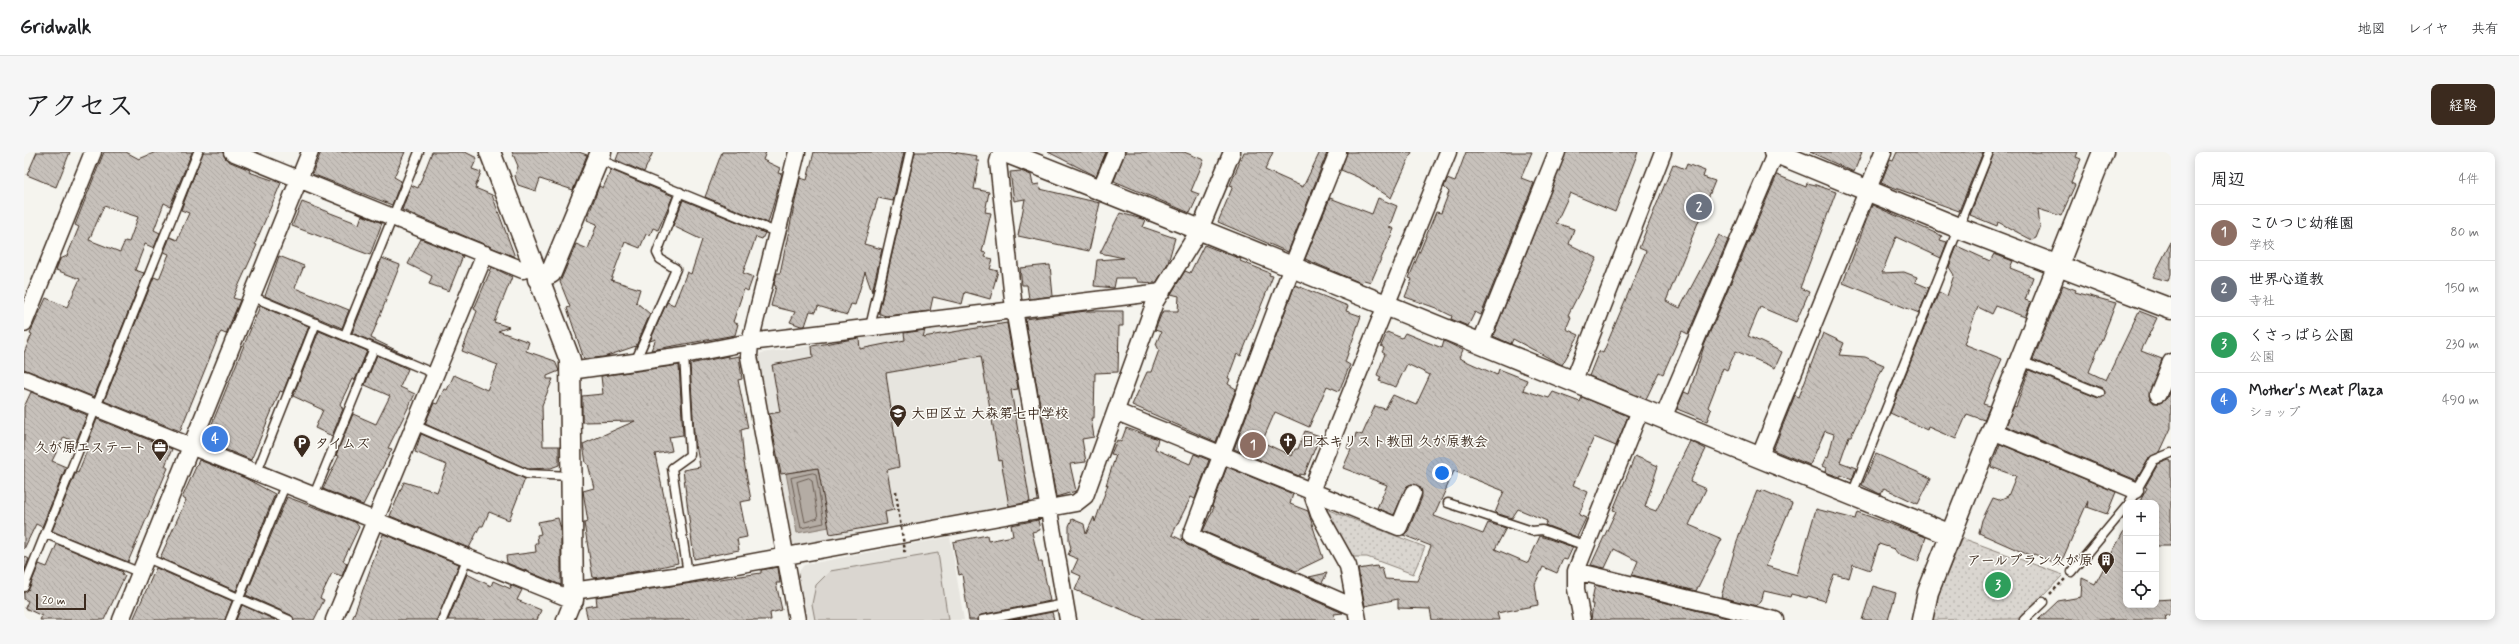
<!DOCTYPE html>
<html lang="ja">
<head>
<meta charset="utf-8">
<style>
  :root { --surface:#fff; --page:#f6f6f6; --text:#202124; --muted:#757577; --line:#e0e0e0; --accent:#3b2a1e }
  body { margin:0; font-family:Mynerve,"Klee One",sans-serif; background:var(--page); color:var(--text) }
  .controls { position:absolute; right:12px; bottom:12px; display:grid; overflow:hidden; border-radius:8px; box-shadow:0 2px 10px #0003 }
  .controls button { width:36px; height:36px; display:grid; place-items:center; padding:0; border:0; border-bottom:1px solid var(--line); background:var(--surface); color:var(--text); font:20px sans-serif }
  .scale { position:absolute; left:12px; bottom:10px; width:50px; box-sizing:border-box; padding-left:4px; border:2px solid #3b2a1e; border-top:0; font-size:11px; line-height:14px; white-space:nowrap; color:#3b2a1e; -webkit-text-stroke:3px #fdfcf7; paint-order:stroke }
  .you { position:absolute; left:1418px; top:321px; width:14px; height:14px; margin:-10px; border:3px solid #fff; border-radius:50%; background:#1a73e8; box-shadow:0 0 0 6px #1a73e833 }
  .badge { display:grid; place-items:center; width:26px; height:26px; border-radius:50%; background:var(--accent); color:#fff; font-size:13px; font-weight:700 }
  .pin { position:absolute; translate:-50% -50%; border:2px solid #fff; box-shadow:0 1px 4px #0006 }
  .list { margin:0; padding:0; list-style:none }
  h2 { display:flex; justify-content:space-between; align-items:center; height:52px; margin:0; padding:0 16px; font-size:17px }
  h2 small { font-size:13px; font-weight:400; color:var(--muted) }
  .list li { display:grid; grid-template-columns:26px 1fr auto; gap:12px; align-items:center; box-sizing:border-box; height:56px; padding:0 16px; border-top:1px solid var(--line) }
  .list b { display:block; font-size:15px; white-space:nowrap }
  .list p { margin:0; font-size:13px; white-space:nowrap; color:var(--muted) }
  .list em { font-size:13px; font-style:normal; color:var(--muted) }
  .icon { flex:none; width:22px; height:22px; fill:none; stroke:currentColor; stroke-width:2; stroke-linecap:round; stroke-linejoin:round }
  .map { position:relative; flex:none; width:2147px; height:468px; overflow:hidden; border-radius:8px }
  header { display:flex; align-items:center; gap:24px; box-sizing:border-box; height:56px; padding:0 20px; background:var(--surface); border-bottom:1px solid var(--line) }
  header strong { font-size:19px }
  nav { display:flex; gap:22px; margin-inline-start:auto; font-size:14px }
  .intro { display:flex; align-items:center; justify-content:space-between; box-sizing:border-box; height:96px; padding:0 24px }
  h1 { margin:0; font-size:28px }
  .button { padding:10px 18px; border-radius:8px; background:var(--accent); color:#fff; font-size:14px; font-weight:700 }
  main { display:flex; gap:24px; padding:0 24px }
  aside { flex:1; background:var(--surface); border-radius:8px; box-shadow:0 2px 10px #0003 }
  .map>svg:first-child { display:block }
  .built { fill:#e7e5df }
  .grass { fill:url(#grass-dots); stroke:#8a8077 }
  .garden { fill:#dad6d0; stroke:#8a8077 }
  .water { fill:#b4aca4; stroke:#84786e }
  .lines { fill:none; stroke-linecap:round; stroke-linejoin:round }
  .shore { stroke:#6b5e54; stroke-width:1 }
  .building { fill:url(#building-back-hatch); stroke:#3b2a1e; fill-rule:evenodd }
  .service-casing { stroke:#3b2a1e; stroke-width:11 }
  .minor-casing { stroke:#3b2a1e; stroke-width:19 }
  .tertiary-casing { stroke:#3b2a1e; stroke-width:23 }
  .path { stroke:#3b2a1e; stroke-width:2.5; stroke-dasharray:3 3; stroke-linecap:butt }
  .service { stroke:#fdfcf7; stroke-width:8 }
  .minor { stroke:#fdfcf7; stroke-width:16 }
  .tertiary { stroke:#fdfcf7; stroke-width:20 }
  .path-bridge { stroke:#3b2a1e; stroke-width:2.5; stroke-dasharray:3 3; stroke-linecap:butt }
  .labels { text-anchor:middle; stroke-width:3; stroke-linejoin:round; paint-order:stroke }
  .poi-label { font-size:14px; font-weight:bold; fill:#3b2a1e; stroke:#fdfcf7; text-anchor:start }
</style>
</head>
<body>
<header>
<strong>Gridwalk</strong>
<nav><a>地図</a><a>レイヤ</a><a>共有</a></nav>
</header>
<div class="intro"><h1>アクセス</h1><a class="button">経路</a></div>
<main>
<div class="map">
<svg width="2147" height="468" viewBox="0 0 2147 468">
  <defs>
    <pattern id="grass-dots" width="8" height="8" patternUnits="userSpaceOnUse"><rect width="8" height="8" fill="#dad6d0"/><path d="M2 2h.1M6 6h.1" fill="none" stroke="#bcb8b2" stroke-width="1.8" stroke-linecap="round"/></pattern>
    <pattern id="building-back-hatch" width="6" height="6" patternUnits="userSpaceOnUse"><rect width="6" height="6" fill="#c7c1bb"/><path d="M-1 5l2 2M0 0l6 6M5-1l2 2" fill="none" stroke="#aca6a0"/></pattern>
  </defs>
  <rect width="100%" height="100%" fill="#f5f4ee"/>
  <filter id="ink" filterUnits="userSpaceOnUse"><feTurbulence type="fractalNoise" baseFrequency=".025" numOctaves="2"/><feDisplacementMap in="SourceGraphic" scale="8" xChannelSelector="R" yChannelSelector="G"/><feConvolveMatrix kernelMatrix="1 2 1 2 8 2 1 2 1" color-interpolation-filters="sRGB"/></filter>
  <g filter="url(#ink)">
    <path class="built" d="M974 167 983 171 1014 345 1010 352 880 375 883 393 926 385 940 468H782L773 422 780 413 877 394 875 376 774 394 766 390 733 207 737 201Z"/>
    <path class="grass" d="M1302 357 1401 395 1389 422 1343 405H1329Z
      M1938 386 2039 423 1997 467 1909 468 1914 444Z"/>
    <path class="garden" d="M914 401 924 468H791L788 452 792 433 806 419Z"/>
    <path class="water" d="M794 316 805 375 773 381 762 321Z"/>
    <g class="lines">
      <path class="shore" d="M789 321 792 322 800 371 777 376 767 326Z
        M785 326 788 328 794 366 781 370 773 330Z"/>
    </g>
    <path class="building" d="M13 0H46L32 35 3 23Z
      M80 0H102L115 7 132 0H168L146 54 140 51 130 78 136 81 130 96 121 92 111 118 120 121 70 245 0 217V201L8 182 6 181 22 146 43 155 56 127 32 118 36 107 43 104 55 75 51 73ZM80 54 114 65 105 90 101 89 96 100 65 88Z
      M179 0H199L204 9 226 18 225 20 257 31 231 92 233 93 209 146 216 148 202 182 197 180 195 183 156 279 80 249 130 125 135 127 145 102 140 100 146 85 153 88 165 61 157 58Z
      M297 0H381L370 25 377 29 368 53 288 22Z
      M408 0H441L453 6 448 17 457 20 451 36 468 43 491 105 378 58 387 33 394 36Z
      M488 0H555L563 3 549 38 516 27 512 39 494 33 491 24 494 14Z
      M595 0H629L620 20 592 8Z
      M698 0H742L739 8 756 16 754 21 758 22 744 71 681 45Z
      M790 0H880L869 49 854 46 840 92 858 97 848 140 841 120 831 153 827 152 823 163 794 154 792 160 786 159 781 174H777L766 170 771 160 747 154 752 134 750 133 753 121H756L776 26 783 28Z
      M891 0H928L953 4 952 9H955L950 37 965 40 961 60 967 61 958 100 962 101 961 105 969 107 966 117 974 119 966 147 941 140 938 152 909 145 906 159 862 164 856 162 855 160Z
      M1024 0H1082L1072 24Z
      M1101 0H1160L1180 8 1167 39 1175 42 1166 61 1090 29Z
      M1220 0H1249L1241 18 1279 35 1296 0 1303 1 1264 100 1194 70 1209 34 1206 33Z
      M1323 0H1388L1367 46 1336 26 1317 18Z
      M1442 0H1508L1497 26 1510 31 1457 163 1451 160 1444 174 1427 167 1428 164 1412 156 1381 145 1388 127 1385 126 1412 60 1417 61 1425 40 1420 35 1423 27 1431 30Z
      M1542 0H1614L1591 60 1546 41 1532 71 1550 77 1545 92 1573 106 1544 163 1547 165 1542 177 1555 183 1538 213 1489 187 1487 192 1469 184Z
      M1786 0H1838L1830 20Z
      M1873 0H1959L1935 59 1857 31 1866 8 1869 9Z
      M1970 0H2054L2052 5 2057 7 2047 31 2051 33 2037 64 2014 57 2016 76 2012 86 2008 88 1974 70 1973 74 1946 63Z
      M1649 12 1661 17 1663 12 1681 19 1679 25 1691 29 1642 149 1656 156 1695 83 1704 88 1664 182 1658 179 1639 222 1635 220 1622 247 1565 224 1575 199 1579 201 1622 99 1615 96Z
      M587 18 649 44 634 78 629 76 626 83 622 82 616 96 601 90 587 128 616 137 612 150 626 162 612 194 580 205 560 207 543 156 546 155 536 130 552 92 564 97 573 72 563 68 575 34 579 36Z
      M997 19 1007 23 1009 33 1015 32 1016 37 1076 51 1065 99 994 84 1001 47 990 49 986 20Z
      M1753 23 1782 35 1783 31 1792 33 1812 40 1776 136 1785 140 1772 170 1736 155 1724 184 1758 200 1751 216 1712 199 1703 218 1699 216 1684 255 1687 258 1683 269 1653 257 1660 240 1665 242 1680 194Z
      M1306 46 1348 62 1354 46 1373 54 1365 75 1370 77 1347 130 1340 128 1337 131 1281 107Z
      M659 48 741 81 738 87 732 85 719 121 729 125 724 139 720 137 709 170 714 172 711 183 627 198 632 187 626 189 643 150 650 153 663 120 667 122 678 88 649 74Z
      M278 50 335 72 338 63 358 71 346 103 268 74Z
      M1848 53 1918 84 1916 88 1923 90 1917 106 1872 85 1858 121 1880 120 1893 125 1891 130 1905 136 1895 161 1819 131Z
      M1096 61 1122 68 1119 75 1151 86 1144 111 1132 131 1114 130 1112 126H1092L1090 136 1070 134 1073 108 1100 106 1076 101Z
      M397 87 439 104 425 139 405 132 408 124 384 112Z
      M2147 90V122L2144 129 2129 125Z
      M1180 93 1217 107 1216 109 1246 121 1245 123 1249 124 1217 204 1213 202 1204 226 1206 227 1204 232 1212 237 1192 290 1108 253 1123 220H1127L1135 198 1132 192 1137 180 1131 178 1137 163 1139 159H1154L1155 144 1147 142 1161 119 1166 121Z
      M1933 94 1966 109 1970 102 1989 109 1986 116 2009 125 2001 148 2007 150 2001 165 1972 154 1968 162 1954 155 1940 192 1978 207 1959 252 1966 254 1960 268 1943 262 1932 287 1904 275 1903 278 1866 261 1915 140 1923 144 1930 123 1925 115Z
      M255 104 280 114 271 136 325 158 318 176 241 144Z
      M358 106 376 113 347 186 388 206 328 181Z
      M1026 113 1029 144 1005 147 1003 133H998L996 116Z
      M468 115 488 125 470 170 485 175 474 179 505 190 502 199 531 209 535 219 523 224V227H529L518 253 519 294H535V313L527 316 504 317 401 272 410 251 413 252 420 237 423 238 430 223 463 238 474 213 438 199 453 159 450 157Z
      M1271 133 1324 154 1322 159 1337 164 1321 210 1326 213 1315 239 1303 234 1285 275 1251 260 1238 290 1268 304 1271 297H1274L1281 279 1296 284 1280 323 1276 322 1275 324 1210 297Z
      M2039 133 2052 138 2051 140 2092 151 2065 220 2082 228 2115 159 2133 166 2117 199 2138 207 2125 244 2130 251H2136L2143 246 2147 235V276L2136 300 2126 305 2112 328 1982 274 1990 254 1992 255 2005 218 2074 246 2081 243 2078 236 2009 208Z
      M236 154 285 174 259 240 256 239 255 242 227 308 181 289Z
      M1062 159H1099V174H1095L1094 220 1071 221 1070 266H1067L1070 285 1058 287 1062 310 1046 312 1052 339 1032 345 1001 167Z
      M983 171 994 237 987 238 1006 350 985 354 977 308 975 309 957 204 862 221 875 315 863 318 870 358 861 360 863 372 806 382 794 316 757 322 745 262 756 260 748 213 789 205 788 194 835 186 836 197 881 188 880 181 901 178 899 185Z
      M295 179 343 199 331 228 328 227 316 252 319 257 308 284 291 276 299 258 269 244Z
      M1363 180 1378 186 1381 181 1418 196 1420 189 1439 198 1435 206 1473 223 1475 217 1503 228 1499 238 1525 246 1529 240 1556 250 1558 245 1604 264 1592 294 1570 285 1549 333 1564 340 1555 363 1562 366 1553 385 1521 373 1523 369 1494 357 1488 366 1471 361 1480 339 1430 319 1410 364 1459 382 1464 371 1482 376 1471 397 1504 411 1516 384 1549 395 1543 408 1539 407 1533 421 1519 415 1511 432 1514 453 1473 461 1475 468H1408L1406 457 1374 456V447L1341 454 1334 417 1353 414 1354 417 1358 416 1361 427 1393 429 1407 394 1379 383 1384 379 1398 345 1396 335 1388 332 1383 334 1370 363 1353 356 1363 333 1319 316 1327 298 1323 296 1327 284 1331 286 1332 281 1338 283 1351 254 1361 257 1369 243 1392 253 1406 223 1383 212 1372 235 1355 229 1357 225 1353 223 1361 202 1358 200 1360 196 1357 194Z
      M1799 181 1820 191 1815 203 1841 205 1860 213 1827 284H1825L1816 310 1832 316 1828 328 1817 323 1816 325 1801 320 1802 316 1798 314 1802 305 1804 306 1810 282 1801 279 1786 313 1749 298 1771 243 1775 245Z
      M353 203 384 217 376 235 391 242 364 296 368 297 339 353 299 337 315 304 312 303 329 262 352 272 366 244 341 233Z
      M704 204V206L715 204 718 227 714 228 724 276 717 278 720 310 727 348 716 350 723 385 713 387 715 398 670 407 659 318 676 315 670 282 666 212Z
      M655 213 659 283 645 285 648 299 631 302 654 411 623 418 569 426 560 371 564 370 559 339 570 336 564 312 562 311 559 292 611 269 558 270V244L579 242 577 224Z
      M7 240 63 263 52 290 40 285 28 309 42 315 18 375 12 372 0 397V255Z
      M73 267 148 297 141 314 144 316 104 410 28 379 52 320 54 321 64 296 62 295Z
      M1102 276 1134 287 1131 297 1166 312 1170 302 1185 308 1171 347 1167 345 1148 383 1158 388 1163 393 1319 461 1310 462 1311 468H1123L1051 438 1057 424 1048 420 1054 407 1044 403 1047 396 1045 389V374L1048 367 1060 372 1062 382 1070 365 1071 370 1084 332 1082 333 1092 303 1087 302 1093 288 1097 290Z
      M397 282 501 327 485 368 465 360 459 374H456L445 396 366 364 380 330 413 340 423 313 391 300Z
      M1666 289 1682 297 1666 330 1682 337 1665 373 1698 387 1672 439 1608 423 1614 409 1590 397 1581 416 1567 413 1592 359 1589 358 1611 304 1634 314 1621 355 1632 359Z
      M1976 292 2092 340 2083 362 2063 355 2064 349 2036 413 2010 402 2007 404 1955 381 1958 368 1969 346 1975 348 1984 344 1992 324 1967 315Z
      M1852 302 1907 326 1894 352 1860 336 1856 342 1838 333Z
      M175 308 219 325 251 342 212 439 136 406 162 348 158 346Z
      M2145 308 2147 309V394H2132V351H2115L2123 336 2121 335 2134 312Z
      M1203 315 1269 342 1266 352 1284 359 1299 406 1272 419 1179 379 1190 355 1188 354Z
      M1738 338 1768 351 1742 414 1773 423 1792 357 1831 367 1833 360 1902 385 1894 410 1875 403 1870 397 1855 392 1846 418 1829 412 1825 426 1810 422 1801 449 1784 444 1783 446 1767 442 1766 445 1740 439 1737 450 1732 454 1697 445 1715 383 1733 339 1737 341Z
      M263 345 331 370 335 375 319 409 323 411 318 424 308 421 296 446 300 448 290 468H270L267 463 222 443Z
      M534 366 537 377V433L483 411 482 404 512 400 511 391H514L513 383 517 382 514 370Z
      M1014 368 1016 378 1008 380 1015 410H1018L1026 449 957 463 953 468H945L938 422 935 423 929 390 963 383 964 389 989 384 987 373Z
      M2102 375V453H2132V448L2147 447V463H2141L2142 468H2014L2034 449 2057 445 2058 426 2071 432Z
      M359 382 435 412 413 468H328Z
      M33 392 99 420 98 422 101 424 80 468H16L18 464 1 456 4 449 0 447V440L5 437 15 412 23 415Z
      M0 404 5 407 0 420Z
      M754 415 756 431H752L758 458 746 461 747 468H564L561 455 573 453 572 445 737 421V418Z
      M132 416 208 449 201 468H109Z
      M1303 421 1298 431 1285 425Z
      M443 422 467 434 469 429 487 437 486 433 498 438 493 448 517 458 513 468H424Z
      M1571 433 1711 468H1567L1569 452H1567Z
      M1849 434 1872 441 1864 468H1838Z
      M218 453 251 468H212Z
      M1028 460 1030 468H987Z"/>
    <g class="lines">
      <defs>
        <path id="service" d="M574 7 752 80
          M227 144 411 222
          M846 175 886 0
          M321 183 395 0
          M660 203 666 303 648 316 664 422
          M1997 209 2076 241
          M611 210 652 117 636 107 633 101 656 40
          M390 273 503 322 547 324
          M233 320 292 171
          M1828 342 1965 0
          M290 343 350 196
          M1424 351 1508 379 1518 378 1562 394
          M2105 351 2130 308 2147 301
          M22 382 117 421
          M123 406 265 468
          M2048 420 2102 355
          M0 435 174 0
          M206 468 262 331
          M418 468 444 405
          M958 468 1041 452
          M2000 468 2019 450"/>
        <path id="minor" d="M208 0 499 118 509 114
          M977 0 974 10 990 157 1044 468
          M1314 0 1268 115 1167 384 1332 456
          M1076 38 1092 0
          M0 171 69 0
          M1456 192 1533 0
          M546 219 660 203 726 190 1138 140
          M0 227 549 448 541 468
          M1550 228 1639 0
          M2134 242 2147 210
          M1093 260 1375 375 1389 341
          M1639 266 1752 0
          M1969 279 2111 338
          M1735 306 1859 0
          M1552 419 1751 468
          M549 439 664 422 1052 351 1061 344 1131 150 1176 77 1208 0
          M97 468 286 0
          M310 468 461 102
          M773 468 725 204 726 190 773 0
          M1334 468 1324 414 1295 362 1287 339 1424 0
          M1558 468 1552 437V419L1617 256"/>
        <path id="tertiary" d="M466 0 546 208 549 448
          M981 0C1298 125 1611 256 1927 383
          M1750 0 1935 76 2147 157
          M514 127 527 121 577 0
          M1898 468 1904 440 2079 0"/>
      </defs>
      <use href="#service" class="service-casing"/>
      <use href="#minor" class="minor-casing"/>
      <use href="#tertiary" class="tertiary-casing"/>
      <path class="path" d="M872 339 875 363
        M2026 442 2041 427"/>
      <use href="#service" class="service"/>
      <use href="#minor" class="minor"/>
      <use href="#tertiary" class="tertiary"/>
      <path class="path-bridge" d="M875 363 881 399H879"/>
    </g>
  </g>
  <defs>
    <symbol id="school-pin" viewBox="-11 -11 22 30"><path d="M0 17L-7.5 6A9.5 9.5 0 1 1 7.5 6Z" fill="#3b2a1e" stroke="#fdfcf7"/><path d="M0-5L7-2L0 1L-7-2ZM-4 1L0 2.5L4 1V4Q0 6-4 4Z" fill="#fff"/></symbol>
    <symbol id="church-pin" viewBox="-11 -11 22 30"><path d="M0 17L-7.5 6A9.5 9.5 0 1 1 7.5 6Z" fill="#3b2a1e" stroke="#fdfcf7"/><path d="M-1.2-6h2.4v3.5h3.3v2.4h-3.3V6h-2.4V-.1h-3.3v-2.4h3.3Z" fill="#fff"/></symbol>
    <symbol id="parking-pin" viewBox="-11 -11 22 30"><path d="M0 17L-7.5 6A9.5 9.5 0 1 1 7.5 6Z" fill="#3b2a1e" stroke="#fdfcf7"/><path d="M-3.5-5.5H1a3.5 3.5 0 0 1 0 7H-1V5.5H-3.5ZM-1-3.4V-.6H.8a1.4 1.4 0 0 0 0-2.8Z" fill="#fff"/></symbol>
    <symbol id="office-pin" viewBox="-11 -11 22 30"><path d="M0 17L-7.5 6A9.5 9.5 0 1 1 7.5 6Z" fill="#3b2a1e" stroke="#fdfcf7"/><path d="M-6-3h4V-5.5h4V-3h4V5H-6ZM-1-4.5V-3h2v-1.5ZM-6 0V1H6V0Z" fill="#fff"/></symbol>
    <symbol id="building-pin" viewBox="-11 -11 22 30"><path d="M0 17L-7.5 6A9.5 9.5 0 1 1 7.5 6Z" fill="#3b2a1e" stroke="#fdfcf7"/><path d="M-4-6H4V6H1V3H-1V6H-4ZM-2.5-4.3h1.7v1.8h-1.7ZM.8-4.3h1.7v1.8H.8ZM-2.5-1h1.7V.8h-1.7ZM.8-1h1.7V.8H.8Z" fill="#fff"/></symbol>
  </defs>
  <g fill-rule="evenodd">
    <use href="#school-pin" x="864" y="251" width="20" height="27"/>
    <use href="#church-pin" x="1254" y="279" width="20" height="27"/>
    <use href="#parking-pin" x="268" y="281" width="20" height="27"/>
    <use href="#office-pin" x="126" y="285" width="20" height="27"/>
    <use href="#building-pin" x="2072" y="398" width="20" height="27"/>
  </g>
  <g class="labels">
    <g class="poi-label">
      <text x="887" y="266">大田区立 大森第七中学校</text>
      <text x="1277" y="294">日本キリスト教団 久が原教会</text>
      <text x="291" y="296">タイムズ</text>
      <text x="123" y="300" text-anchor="end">久が原エステート</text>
      <text x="2069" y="413" text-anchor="end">アールブラン久が原</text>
    </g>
  </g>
</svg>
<div class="controls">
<button>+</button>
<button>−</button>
<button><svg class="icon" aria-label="locate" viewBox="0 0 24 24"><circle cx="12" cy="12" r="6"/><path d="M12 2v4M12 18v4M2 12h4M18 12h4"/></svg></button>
</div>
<div class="scale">20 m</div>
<div class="you"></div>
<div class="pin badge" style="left:1229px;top:293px;background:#8d6e63">1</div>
<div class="pin badge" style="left:1675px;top:55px;background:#6b7280">2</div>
<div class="pin badge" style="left:1974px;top:433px;background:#2e9e5b">3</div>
<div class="pin badge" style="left:191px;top:287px;background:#3f7fe0">4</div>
</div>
<aside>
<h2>周辺<small>4件</small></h2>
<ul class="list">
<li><span class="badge" style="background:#8d6e63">1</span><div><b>こひつじ幼稚園</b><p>学校</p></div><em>80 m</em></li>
<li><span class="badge" style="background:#6b7280">2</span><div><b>世界心道教</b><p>寺社</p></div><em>150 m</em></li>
<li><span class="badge" style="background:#2e9e5b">3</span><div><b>くさっぱら公園</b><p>公園</p></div><em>230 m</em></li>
<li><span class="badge" style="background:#3f7fe0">4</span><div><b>Mother's Meat Plaza</b><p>ショップ</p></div><em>490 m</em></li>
</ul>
</aside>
</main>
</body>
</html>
